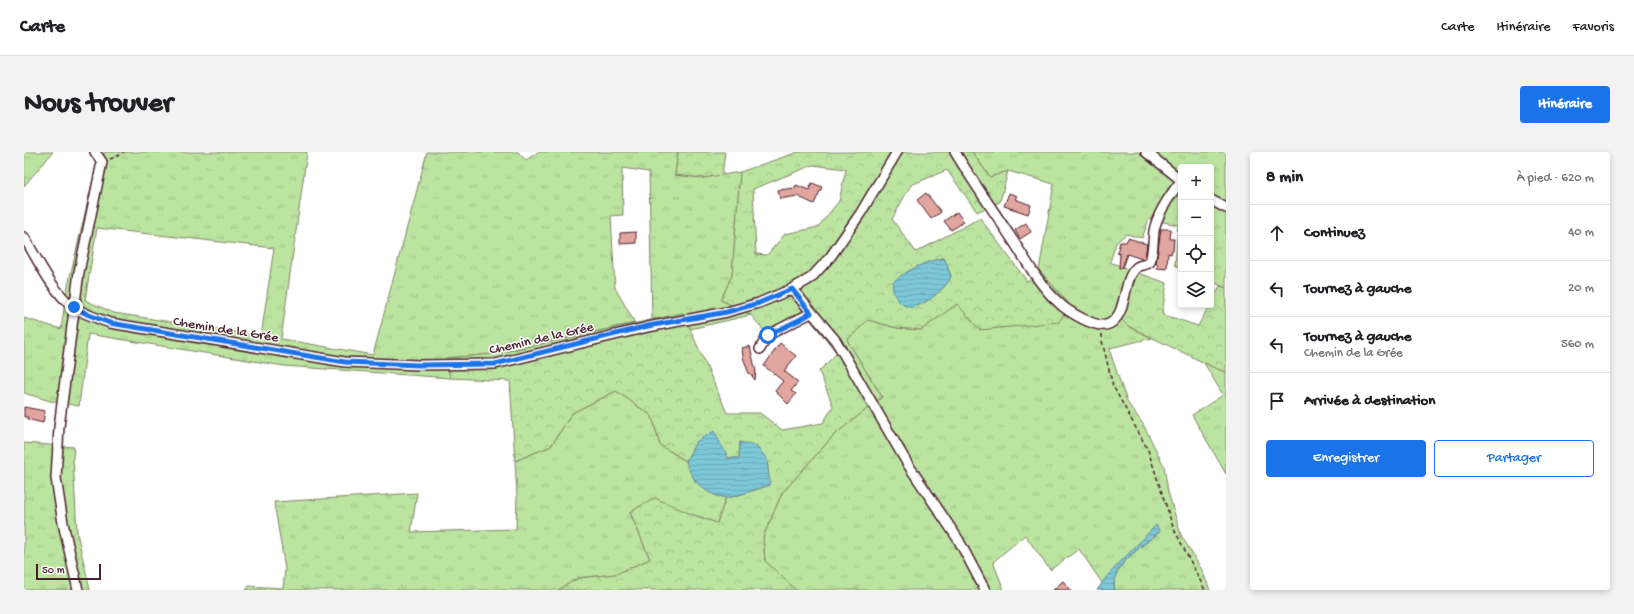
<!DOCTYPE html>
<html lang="fr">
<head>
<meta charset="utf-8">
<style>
  :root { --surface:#fff; --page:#f2f2f2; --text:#202124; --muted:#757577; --line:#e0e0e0; --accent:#1a73e8 }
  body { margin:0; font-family:"Gochi Hand",sans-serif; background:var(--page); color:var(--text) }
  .controls { position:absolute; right:12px; top:12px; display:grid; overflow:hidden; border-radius:4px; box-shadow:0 2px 6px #0003 }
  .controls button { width:36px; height:36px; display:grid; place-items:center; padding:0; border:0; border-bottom:1px solid var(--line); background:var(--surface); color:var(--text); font:20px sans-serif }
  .scale { position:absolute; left:12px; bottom:10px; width:65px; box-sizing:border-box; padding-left:4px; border:2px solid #4a1f2b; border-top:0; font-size:11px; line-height:14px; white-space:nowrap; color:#4a1f2b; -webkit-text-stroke:3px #fff; paint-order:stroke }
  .stop { position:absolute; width:12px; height:12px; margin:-9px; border:3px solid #1a73e8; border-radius:50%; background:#fff }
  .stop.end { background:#1a73e8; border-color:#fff; box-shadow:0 1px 4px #0008 }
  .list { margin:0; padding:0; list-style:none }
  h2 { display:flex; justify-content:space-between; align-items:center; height:52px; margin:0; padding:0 16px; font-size:17px }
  h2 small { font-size:13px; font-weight:400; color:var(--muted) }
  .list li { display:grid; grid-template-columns:26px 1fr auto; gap:12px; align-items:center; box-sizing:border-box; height:56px; padding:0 16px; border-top:1px solid var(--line) }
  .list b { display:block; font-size:15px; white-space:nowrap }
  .list p { margin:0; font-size:13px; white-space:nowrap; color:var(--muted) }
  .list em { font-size:13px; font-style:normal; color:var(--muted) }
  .actions { display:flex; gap:8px; padding:12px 16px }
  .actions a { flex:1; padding:9px 0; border:1px solid var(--accent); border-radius:4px; text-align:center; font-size:14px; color:var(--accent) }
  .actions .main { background:var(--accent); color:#fff }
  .icon { flex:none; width:22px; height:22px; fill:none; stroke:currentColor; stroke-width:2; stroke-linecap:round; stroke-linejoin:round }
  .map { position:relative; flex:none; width:1202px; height:438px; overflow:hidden; border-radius:4px }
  header { display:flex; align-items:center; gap:24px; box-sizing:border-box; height:56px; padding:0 20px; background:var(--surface); border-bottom:1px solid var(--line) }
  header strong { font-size:19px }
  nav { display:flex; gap:22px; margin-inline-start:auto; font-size:14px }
  .intro { display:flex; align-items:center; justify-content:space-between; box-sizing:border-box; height:96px; padding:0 24px }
  h1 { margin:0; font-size:28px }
  .button { padding:10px 18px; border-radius:4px; background:var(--accent); color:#fff; font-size:14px; font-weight:700 }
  main { display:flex; gap:24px; padding:0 24px }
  aside { flex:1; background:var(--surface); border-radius:4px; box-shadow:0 2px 6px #0003 }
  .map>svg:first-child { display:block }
  .grass { fill:url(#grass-tufts); stroke:#828266; fill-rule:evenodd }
  .forest { fill:url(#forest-crowns); stroke:#828266; fill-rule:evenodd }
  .water { fill:url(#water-rules); stroke:#678493 }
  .building { fill:#e0a69f; stroke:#4a1f2b }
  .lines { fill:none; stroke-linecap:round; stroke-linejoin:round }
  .minor-casing { stroke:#4a1f2b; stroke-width:12 }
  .path { stroke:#4a1f2b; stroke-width:1.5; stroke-dasharray:4 3; stroke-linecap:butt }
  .minor { stroke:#fff; stroke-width:9 }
  .route { stroke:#1a73e8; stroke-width:5 }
  .labels { text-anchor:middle; stroke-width:3; stroke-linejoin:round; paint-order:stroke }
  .street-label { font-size:14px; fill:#4a1f2b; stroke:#fff }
</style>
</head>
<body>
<header>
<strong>Carte</strong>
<nav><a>Carte</a><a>Itinéraire</a><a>Favoris</a></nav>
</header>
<div class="intro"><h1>Nous trouver</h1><a class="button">Itinéraire</a></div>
<main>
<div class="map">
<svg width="1202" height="438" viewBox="0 0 1202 438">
  <defs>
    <pattern id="grass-tufts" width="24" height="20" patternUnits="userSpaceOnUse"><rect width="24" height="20" fill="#bbe4a0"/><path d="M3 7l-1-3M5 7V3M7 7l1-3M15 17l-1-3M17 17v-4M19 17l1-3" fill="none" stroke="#a2c38a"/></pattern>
    <pattern id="forest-crowns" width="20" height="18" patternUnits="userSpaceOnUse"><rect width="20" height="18" fill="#bbe4a0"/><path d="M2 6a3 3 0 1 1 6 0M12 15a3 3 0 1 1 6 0" fill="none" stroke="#a2c38a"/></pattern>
    <pattern id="water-rules" width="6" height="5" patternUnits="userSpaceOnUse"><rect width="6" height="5" fill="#7bc8d9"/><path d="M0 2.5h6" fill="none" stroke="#6cabba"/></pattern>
  </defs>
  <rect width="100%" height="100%" fill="#fff"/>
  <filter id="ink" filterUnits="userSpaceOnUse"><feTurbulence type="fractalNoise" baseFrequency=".025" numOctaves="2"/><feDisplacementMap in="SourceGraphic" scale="8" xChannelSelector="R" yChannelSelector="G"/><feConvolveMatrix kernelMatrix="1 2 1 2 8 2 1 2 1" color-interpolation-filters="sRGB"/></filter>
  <g filter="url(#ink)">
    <path class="grass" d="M0 0H29L0 34Z
      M81 0H283L257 187 349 203 403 0H494L502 8 514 0H654L651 23 679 26 716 20 708 123 697 148 727 163 666 177 659 161 628 168 625 20 598 16 599 63 587 64 591 136 611 171 470 202 422 206 426 226 260 214 64 182 55 254 26 249 0 241V166L37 177 43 138 72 14ZM73 76 250 96 237 184 90 161 61 148Z
      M948 0H1202V136L1187 129V15H1157V116L1151 113 1154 73 1125 67 1118 86 1102 82 1092 91 1086 110 1114 121 1091 161 1104 174 1128 186 1086 196 1087 203 1103 250 1119 272 1140 314 1144 340 1157 383 1178 418 1186 438H1091C1084 415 1120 393 1136 380L1132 374 1078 431 1055 397 1026 418 1001 383 969 410 980 438H772L741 409 739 385 758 341 810 283 858 245 823 188 844 168 873 176 897 178 933 152H1045L1015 118 1030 32 984 19 966 25Z
      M1180 211 1202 220V322L1168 263 1199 243Z
      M592 239 628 264 636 293 662 309 671 329 693 344 702 345 693 371 667 362 606 360 626 407 592 422 554 426 534 438H222L225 434 259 436 261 417 250 350 393 341 387 380 492 377 493 344 491 309 527 294 548 261Z
      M0 291 50 295 49 305 53 381 66 438H0Z"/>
    <path class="forest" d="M654 0H701L698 23 679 26 651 23Z
      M774 0H948L966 25 984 19 976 50 953 60 923 18 887 33 868 67 892 100 956 66 1003 129 1015 118 1045 152 1035 170 956 178 933 152 897 178 873 176 844 168 823 188 858 245 810 283 758 341 739 385 741 409 772 438H534L554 426 592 422 626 407 606 360 631 346 667 362 693 371 702 345H708L746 333 716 290 715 306H704L699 296 672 290 662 309 636 293 628 264 592 239 548 261 527 294 491 309 486 229 426 226 422 206 470 202 659 161 703 261H736L758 278 799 271 809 254 795 219 813 201 779 159 741 180 727 163 697 148 708 123 716 20ZM789 13 822 17 815 49 794 75 761 82 743 103 732 102 729 37ZM918 106H920L927 124 917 138 904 148 872 144 868 134C883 119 897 111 918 106Z
      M1114 121 1143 131 1138 162 1174 174 1196 134 1202 136V220L1193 217 1104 174 1091 161Z"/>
    <path class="water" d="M920 106 927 124C924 135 900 154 889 155 877 157 866 141 869 130 883 118 902 109 920 106Z
      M690 279 704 306H715L716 290 732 294 743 307 746 333 708 345C685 347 668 331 662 309L672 290Z
      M1132 373 1136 379C1120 393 1084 415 1091 438H1073L1084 423Z"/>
    <path class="building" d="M788 31 798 35 790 52 773 44 756 47 754 38 771 36 772 33 785 38Z
      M902 41 917 60 907 67 893 48Z
      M985 41 993 44 991 47 1007 53 1004 62 980 54Z
      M933 60 940 70 927 78 920 69Z
      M1002 71 1007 80 996 87 991 78Z
      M1137 77H1147L1146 87H1150L1149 98H1148L1147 102 1144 101 1143 117 1133 116 1134 112H1132Z
      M612 80V91L596 92V81Z
      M1104 86 1123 92 1121 106 1118 107 1103 102 1098 116H1095L1096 102 1093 101 1096 90H1102Z
      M756 191 772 204 760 219 774 230 767 239 772 242 764 252 751 239 759 229 740 214Z
      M726 194 732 220 731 228 726 221 725 222 719 205 718 196Z
      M0 255 21 259 19 271 3 267 4 265H0Z
      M1039 429 1047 438H1029Z"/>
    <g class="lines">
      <defs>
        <path id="minor" d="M931 0C949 30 969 58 988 87 1002 108 1015 133 1034 150 1043 159 1073 178 1085 172 1104 163 1098 128 1112 116 1116 112 1122 114 1126 110 1129 100 1129 89 1130 79 1133 61 1146 43 1157 29
          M1122 0 1157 28
          M1187 48 1202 56
          M0 85C14 108 27 137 48 154 59 162 73 166 86 171L321 210 395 213 471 212 624 175 703 160 735 151 768 137 787 126 807 104 836 62 873 0
          M768 137 812 189 883 311 934 387 961 438
          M736 197 744 183 787 161
          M54 438 39 371 32 326 35 275 55 120 78 10 71 0"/>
      </defs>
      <use href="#minor" class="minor-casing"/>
      <path class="path" d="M86 7 94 4 100 0
        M1078 182V189L1089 234 1124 298 1149 375 1181 438"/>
      <use href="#minor" class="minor"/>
    </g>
  </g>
  <g class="lines" filter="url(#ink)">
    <path class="route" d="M50 155 65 163 86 171 321 210 395 213 471 212 624 174 703 160 735 151 768 137 787 161 777 167 744 183"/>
  </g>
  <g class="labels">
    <g class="street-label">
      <text transform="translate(202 176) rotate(9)" y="5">Chemin de la Grée</text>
      <text transform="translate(517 185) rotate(-13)" y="5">Chemin de la Grée</text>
    </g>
  </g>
</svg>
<div class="controls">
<button>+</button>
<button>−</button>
<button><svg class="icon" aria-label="locate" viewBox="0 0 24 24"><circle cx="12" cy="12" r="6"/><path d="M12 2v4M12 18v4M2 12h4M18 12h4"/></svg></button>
<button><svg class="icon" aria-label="layers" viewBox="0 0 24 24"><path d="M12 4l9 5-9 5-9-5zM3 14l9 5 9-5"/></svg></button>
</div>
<div class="scale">50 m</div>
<div class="stop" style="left:744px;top:183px"></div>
<div class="stop end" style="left:50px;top:155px"></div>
</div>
<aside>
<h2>8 min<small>À pied · 620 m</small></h2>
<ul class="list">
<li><svg class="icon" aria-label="ahead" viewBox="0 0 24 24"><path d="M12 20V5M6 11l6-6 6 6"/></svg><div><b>Continuez</b></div><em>40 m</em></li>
<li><svg class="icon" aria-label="left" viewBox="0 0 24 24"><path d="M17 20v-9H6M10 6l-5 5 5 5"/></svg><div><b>Tournez à gauche</b></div><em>20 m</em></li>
<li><svg class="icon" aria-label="left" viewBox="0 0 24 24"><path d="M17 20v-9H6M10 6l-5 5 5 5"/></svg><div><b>Tournez à gauche</b><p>Chemin de la Grée</p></div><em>560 m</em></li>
<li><svg class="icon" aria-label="arrive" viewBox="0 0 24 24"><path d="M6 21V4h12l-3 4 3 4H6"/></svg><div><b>Arrivée à destination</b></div></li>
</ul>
<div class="actions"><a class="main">Enregistrer</a><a>Partager</a></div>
</aside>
</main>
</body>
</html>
